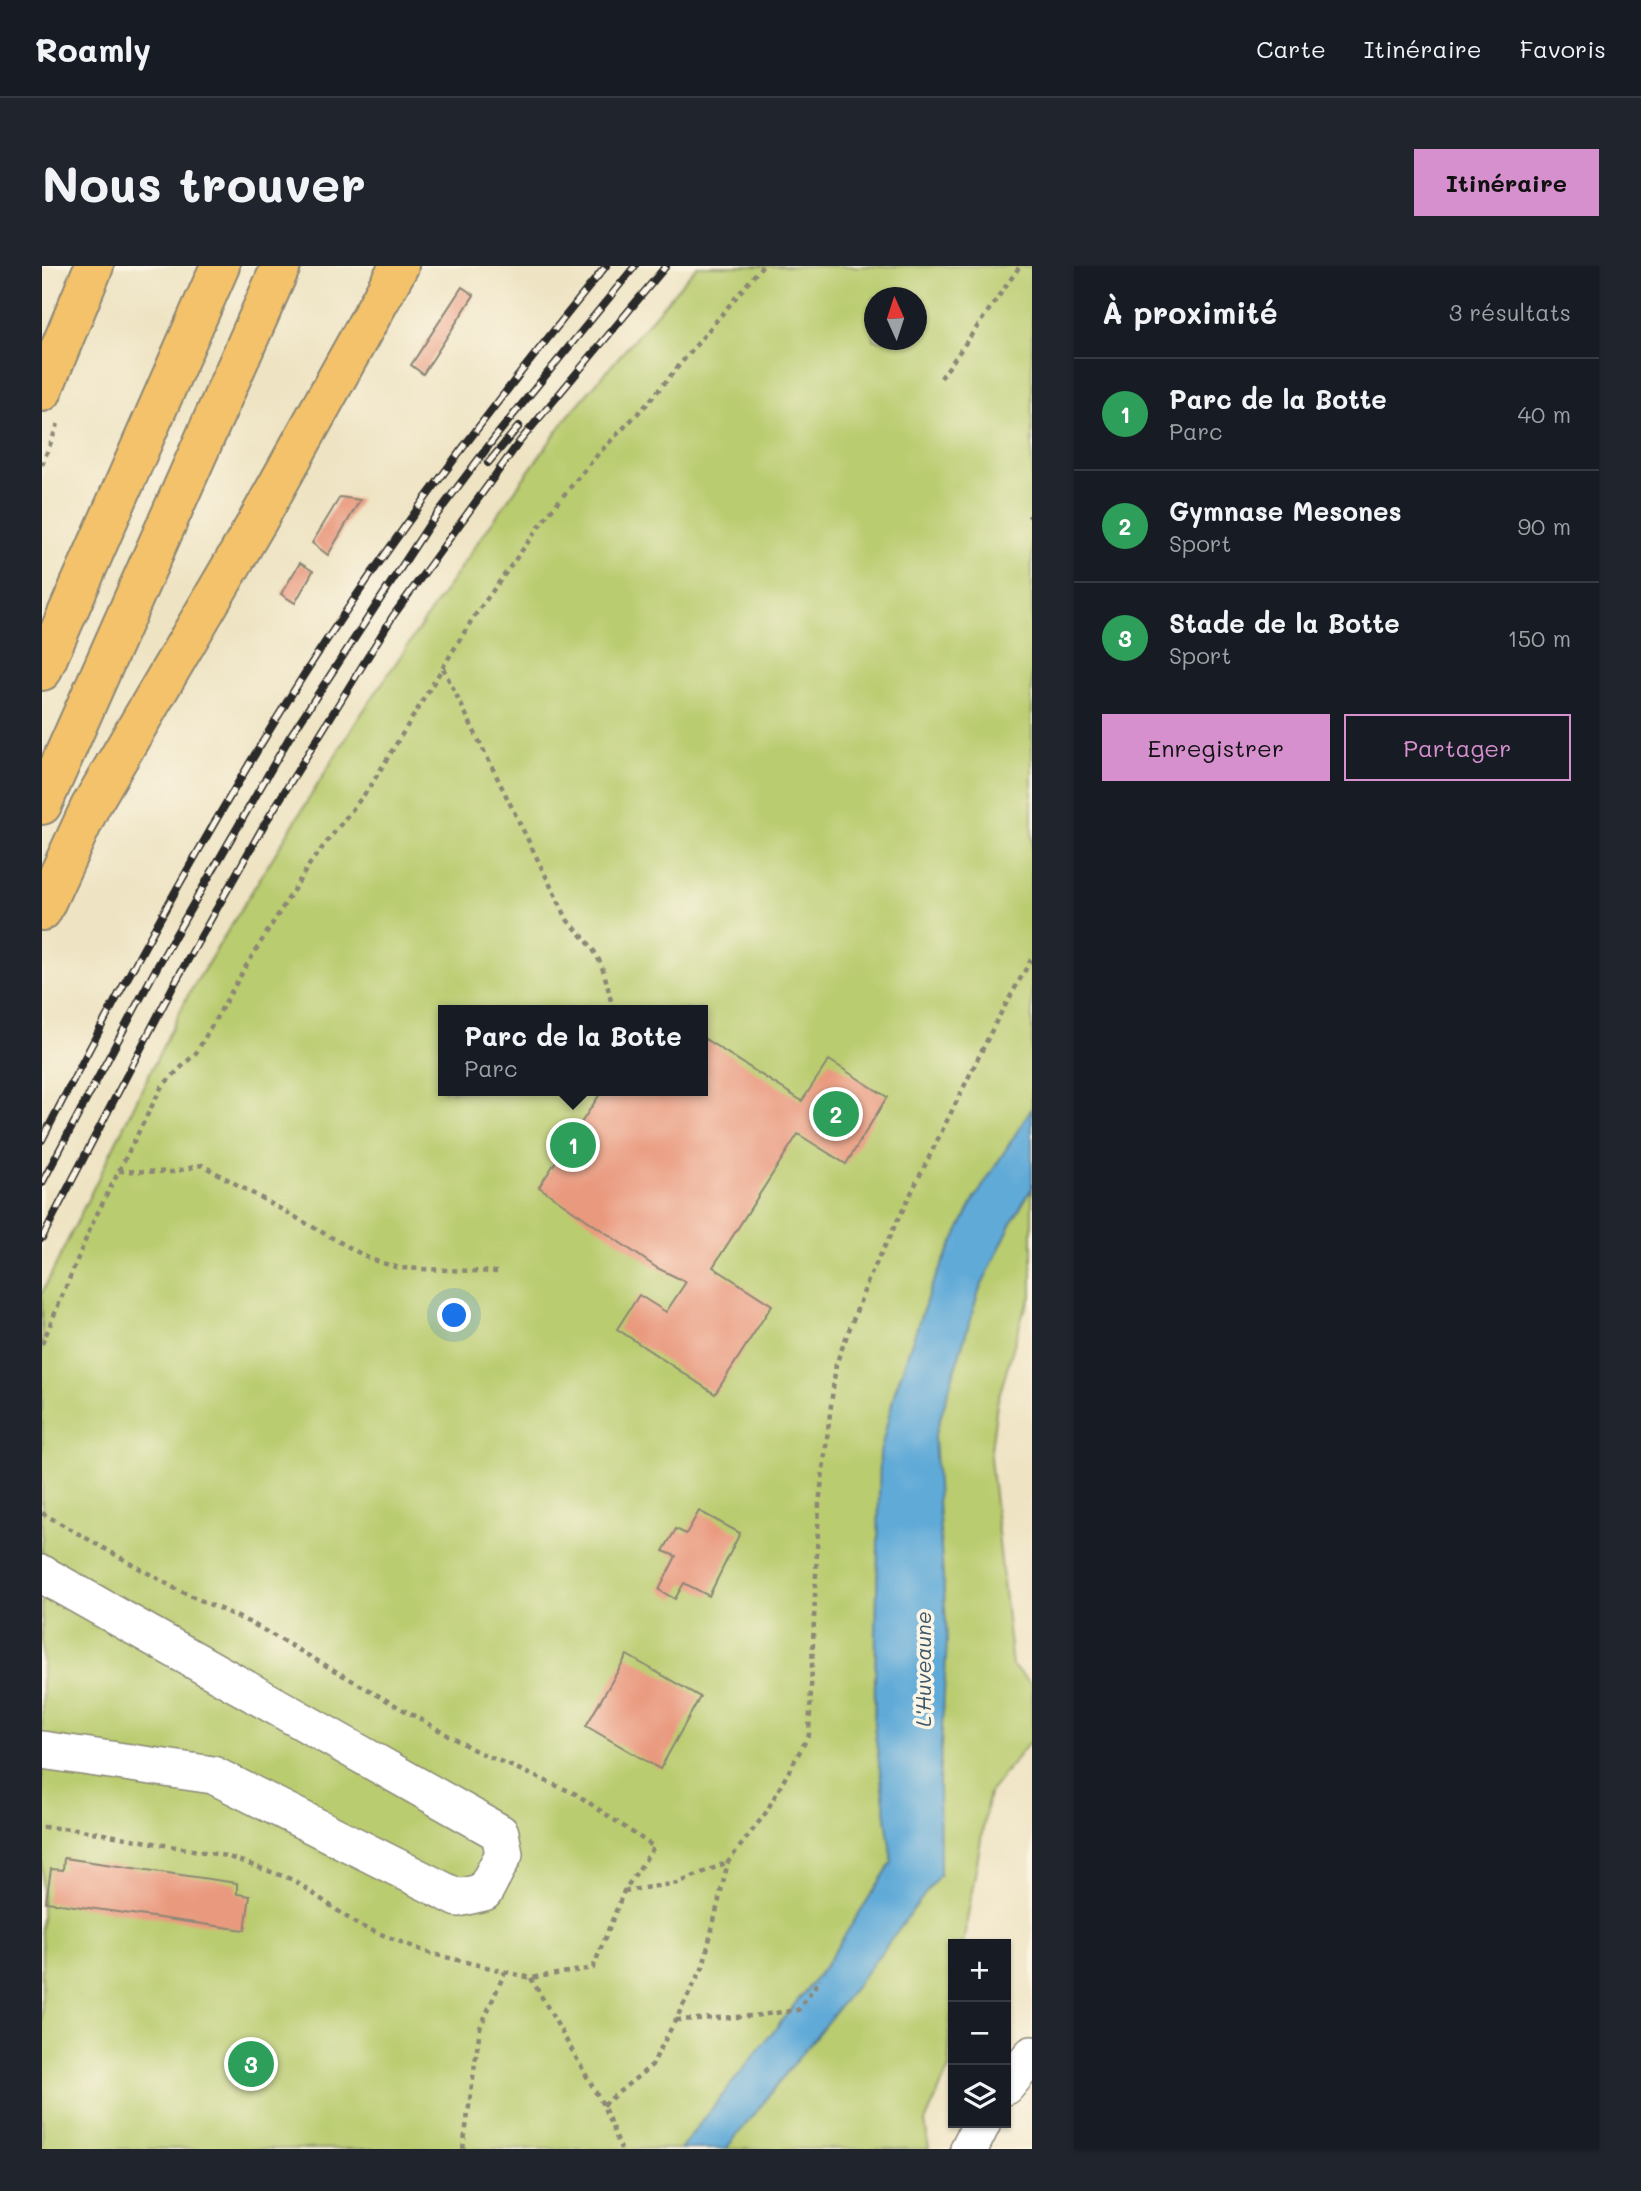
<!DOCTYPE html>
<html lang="fr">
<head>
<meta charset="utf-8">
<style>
  :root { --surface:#171b24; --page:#20242c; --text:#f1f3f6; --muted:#9ea1a6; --line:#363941; --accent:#d690ce }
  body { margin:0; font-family:Mali,sans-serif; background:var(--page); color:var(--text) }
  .controls { position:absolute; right:21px; bottom:21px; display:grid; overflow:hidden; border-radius:0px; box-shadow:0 2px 5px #0004 }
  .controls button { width:63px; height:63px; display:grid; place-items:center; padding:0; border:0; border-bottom:2px solid var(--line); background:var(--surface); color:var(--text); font:35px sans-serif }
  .compass { position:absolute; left:822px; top:21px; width:63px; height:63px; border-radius:50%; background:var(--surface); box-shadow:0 2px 5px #0004; rotate:357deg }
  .you { position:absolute; left:413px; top:1050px; width:24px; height:24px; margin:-18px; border:5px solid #fff; border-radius:50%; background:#1a73e8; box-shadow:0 0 0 10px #1a73e833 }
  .badge { display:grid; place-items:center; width:46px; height:46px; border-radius:50%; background:var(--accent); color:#fff; font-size:23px; font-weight:700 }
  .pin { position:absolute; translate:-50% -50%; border:4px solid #fff; box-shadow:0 2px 7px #0006 }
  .popup { position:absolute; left:396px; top:739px; width:270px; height:91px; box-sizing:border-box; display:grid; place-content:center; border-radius:0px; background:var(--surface); filter:drop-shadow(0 2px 5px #0005); font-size:23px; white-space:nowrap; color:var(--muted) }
  .popup b { font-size:26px; color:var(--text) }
  .popup::after { content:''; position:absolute; left:50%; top:100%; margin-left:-14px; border:14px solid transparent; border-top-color:var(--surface) }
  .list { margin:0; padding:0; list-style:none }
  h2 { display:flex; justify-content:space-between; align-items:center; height:91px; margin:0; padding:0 28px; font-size:30px }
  h2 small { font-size:23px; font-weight:400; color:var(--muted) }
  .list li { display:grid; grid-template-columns:46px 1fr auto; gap:21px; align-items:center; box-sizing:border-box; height:112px; padding:0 28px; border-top:2px solid var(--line) }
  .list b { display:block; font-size:26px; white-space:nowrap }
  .list p { margin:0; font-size:23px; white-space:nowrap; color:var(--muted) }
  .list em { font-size:23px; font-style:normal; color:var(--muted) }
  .actions { display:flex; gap:14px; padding:21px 28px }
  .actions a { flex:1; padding:16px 0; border:2px solid var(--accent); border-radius:0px; text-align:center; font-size:24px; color:var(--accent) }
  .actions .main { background:var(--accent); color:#111 }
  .icon { flex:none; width:38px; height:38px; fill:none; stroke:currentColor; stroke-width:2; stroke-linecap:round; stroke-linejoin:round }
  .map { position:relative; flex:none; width:990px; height:1883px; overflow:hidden; border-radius:0px }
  header { display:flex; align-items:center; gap:42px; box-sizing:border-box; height:98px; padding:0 35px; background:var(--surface); border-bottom:2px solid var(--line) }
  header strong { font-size:33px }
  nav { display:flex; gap:38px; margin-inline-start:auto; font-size:24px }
  .intro { display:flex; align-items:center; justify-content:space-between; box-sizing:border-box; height:168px; padding:0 42px }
  h1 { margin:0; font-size:49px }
  .button { padding:18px 32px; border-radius:0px; background:var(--accent); color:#111; font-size:24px; font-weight:700 }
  main { display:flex; gap:42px; padding:0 42px }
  aside { flex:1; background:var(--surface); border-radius:0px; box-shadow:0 2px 5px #0004 }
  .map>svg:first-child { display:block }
  .green { fill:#bacc6f; stroke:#727c4d; stroke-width:2; fill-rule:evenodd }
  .water { fill:#61aad8; stroke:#466a82; stroke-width:2 }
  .building { fill:#e9997e }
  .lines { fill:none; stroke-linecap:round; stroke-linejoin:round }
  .minor-casing { stroke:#8c8776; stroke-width:40 }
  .major-casing { stroke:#8c8776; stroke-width:42 }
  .highway-casing { stroke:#8c8776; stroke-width:42 }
  .path { stroke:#8c8776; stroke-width:4.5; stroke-dasharray:5 5; stroke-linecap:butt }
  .minor { stroke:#fff; stroke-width:37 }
  .major { stroke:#f4c26a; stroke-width:38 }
  .highway { stroke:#f4c26a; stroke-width:38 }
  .rail-casing { stroke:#2b2b2b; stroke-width:8 }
  .rail { stroke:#fcf5e5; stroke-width:5; stroke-dasharray:16; stroke-linecap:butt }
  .labels { text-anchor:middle; stroke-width:7; stroke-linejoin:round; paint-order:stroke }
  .water-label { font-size:21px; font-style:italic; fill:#3e5768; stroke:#fcf5e5 }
</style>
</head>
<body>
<header>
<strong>Roamly</strong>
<nav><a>Carte</a><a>Itinéraire</a><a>Favoris</a></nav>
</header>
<div class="intro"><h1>Nous trouver</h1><a class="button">Itinéraire</a></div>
<main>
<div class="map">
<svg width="990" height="1883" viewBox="0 0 990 1883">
  <rect width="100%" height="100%" fill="#fcf5e5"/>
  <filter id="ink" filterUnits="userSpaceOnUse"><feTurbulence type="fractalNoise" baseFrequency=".0143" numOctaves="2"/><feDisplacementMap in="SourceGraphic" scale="14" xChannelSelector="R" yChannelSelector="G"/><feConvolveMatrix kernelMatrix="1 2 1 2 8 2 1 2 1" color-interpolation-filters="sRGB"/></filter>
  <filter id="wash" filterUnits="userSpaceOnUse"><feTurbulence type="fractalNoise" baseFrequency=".00686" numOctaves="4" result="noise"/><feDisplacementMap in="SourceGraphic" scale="28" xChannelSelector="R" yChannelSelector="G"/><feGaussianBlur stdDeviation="1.57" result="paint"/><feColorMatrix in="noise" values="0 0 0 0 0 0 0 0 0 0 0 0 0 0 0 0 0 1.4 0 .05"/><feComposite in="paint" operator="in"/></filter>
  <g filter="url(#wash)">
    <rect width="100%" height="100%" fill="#eee3c2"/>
    <path class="green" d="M655 0H990V1029L981 1048 955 1137 948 1191 970 1400 990 1418V1473L947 1527 921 1678H911V1739L907 1767 908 1800 883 1856 887 1883H0V1027L145 731 316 453 433 280 526 150ZM832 32H874V74H832ZM402 744H660V825H402Z"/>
    <path class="water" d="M990 842V922L971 954 937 1025 892 1172 905 1374 897 1518 898 1608 817 1716 684 1883H638L783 1700 850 1596 832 1460 838 1187 853 1125 889 1021 932 934Z"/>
    <g id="blocks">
      <path class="building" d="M420 21 432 29 381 108 369 99Z
        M298 231 318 234 286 289 270 277Z
        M258 297 271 305 253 337 239 328Z
        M660 771 760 835 787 794 845 831 804 898 756 868 671 1001 730 1039 673 1128 575 1063 597 1029 624 1046 644 1016 615 1002 497 921 560 825H660Z
        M657 1245 698 1267 667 1330 642 1317 633 1333 617 1324 634 1290 621 1285 634 1263 644 1268Z
        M585 1389 658 1431 618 1503 544 1460Z
        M22 1592 195 1617V1628L208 1630 203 1664 4 1636 9 1603 21 1604Z"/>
    </g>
  </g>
  <g filter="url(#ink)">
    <use href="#blocks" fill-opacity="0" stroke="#8c8776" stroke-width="2"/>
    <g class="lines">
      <defs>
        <path id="minor" d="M0 1308 458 1567 462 1588 442 1626 416 1632 171 1509 0 1484
          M964 1820 990 1789
          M927 1883 940 1857"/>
        <path id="major" d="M0 126 52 0"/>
        <path id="highway" d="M0 405 178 0
          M0 539 239 0
          M0 645 48 541 215 256 357 0"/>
      </defs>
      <use href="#minor" class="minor-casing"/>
      <use href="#major" class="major-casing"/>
      <use href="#highway" class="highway-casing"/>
      <path class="path" d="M899 112 978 0
        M0 199 16 158
        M986 249 990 251
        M401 402 526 655C560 688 561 700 571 744
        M77 905 131 906 160 899 328 993 357 1002 455 1006
        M0 1078 51 956 120 820 154 787 207 695 269 596 328 521 431 352 510 243 557 187 605 138 720 0
        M0 1247 134 1323 211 1358 432 1484 534 1528 612 1581 582 1625 551 1702 489 1712 387 1687 316 1659 252 1614 184 1590 34 1563 0 1561
        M582 1625 636 1617 686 1596
        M489 1712 561 1839 579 1883
        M634 1754 711 1750 756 1744 778 1713
        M561 1839 610 1799 661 1701 686 1596 723 1548 767 1469 777 1238 794 1098 827 1012 955 754 990 692
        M421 1883 438 1762 463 1706"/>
      <use href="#minor" class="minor"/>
      <use href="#major" class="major"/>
      <use href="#highway" class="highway"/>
      <defs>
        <path id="rail" d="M446 197 477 160
          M0 874C78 722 161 571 251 426 345 277 453 136 564 0
          M0 917 115 701 247 472 387 259 454 170 593 0
          M0 972 135 713 222 559 351 350 478 175 624 0"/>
      </defs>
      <use href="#rail" class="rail-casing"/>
      <use href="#rail" class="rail"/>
    </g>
  </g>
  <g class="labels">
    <g class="water-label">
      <text transform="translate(882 1403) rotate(-90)" y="7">L'Huveaune</text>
    </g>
  </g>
</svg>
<div class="controls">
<button>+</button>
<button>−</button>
<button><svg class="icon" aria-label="layers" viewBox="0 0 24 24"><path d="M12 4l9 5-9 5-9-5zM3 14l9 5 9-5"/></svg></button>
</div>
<svg class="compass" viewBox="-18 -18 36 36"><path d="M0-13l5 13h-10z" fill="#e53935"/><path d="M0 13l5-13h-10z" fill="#9ea1a6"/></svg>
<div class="you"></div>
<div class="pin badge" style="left:531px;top:879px;background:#2e9e5b">1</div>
<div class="popup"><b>Parc de la Botte</b>Parc</div>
<div class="pin badge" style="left:794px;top:848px;background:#2e9e5b">2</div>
<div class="pin badge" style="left:209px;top:1798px;background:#2e9e5b">3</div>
</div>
<aside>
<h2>À proximité<small>3 résultats</small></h2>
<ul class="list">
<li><span class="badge" style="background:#2e9e5b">1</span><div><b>Parc de la Botte</b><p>Parc</p></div><em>40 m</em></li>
<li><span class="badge" style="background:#2e9e5b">2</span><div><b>Gymnase Mesones</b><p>Sport</p></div><em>90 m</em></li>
<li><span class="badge" style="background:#2e9e5b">3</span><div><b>Stade de la Botte</b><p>Sport</p></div><em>150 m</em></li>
</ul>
<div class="actions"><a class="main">Enregistrer</a><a>Partager</a></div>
</aside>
</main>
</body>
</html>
